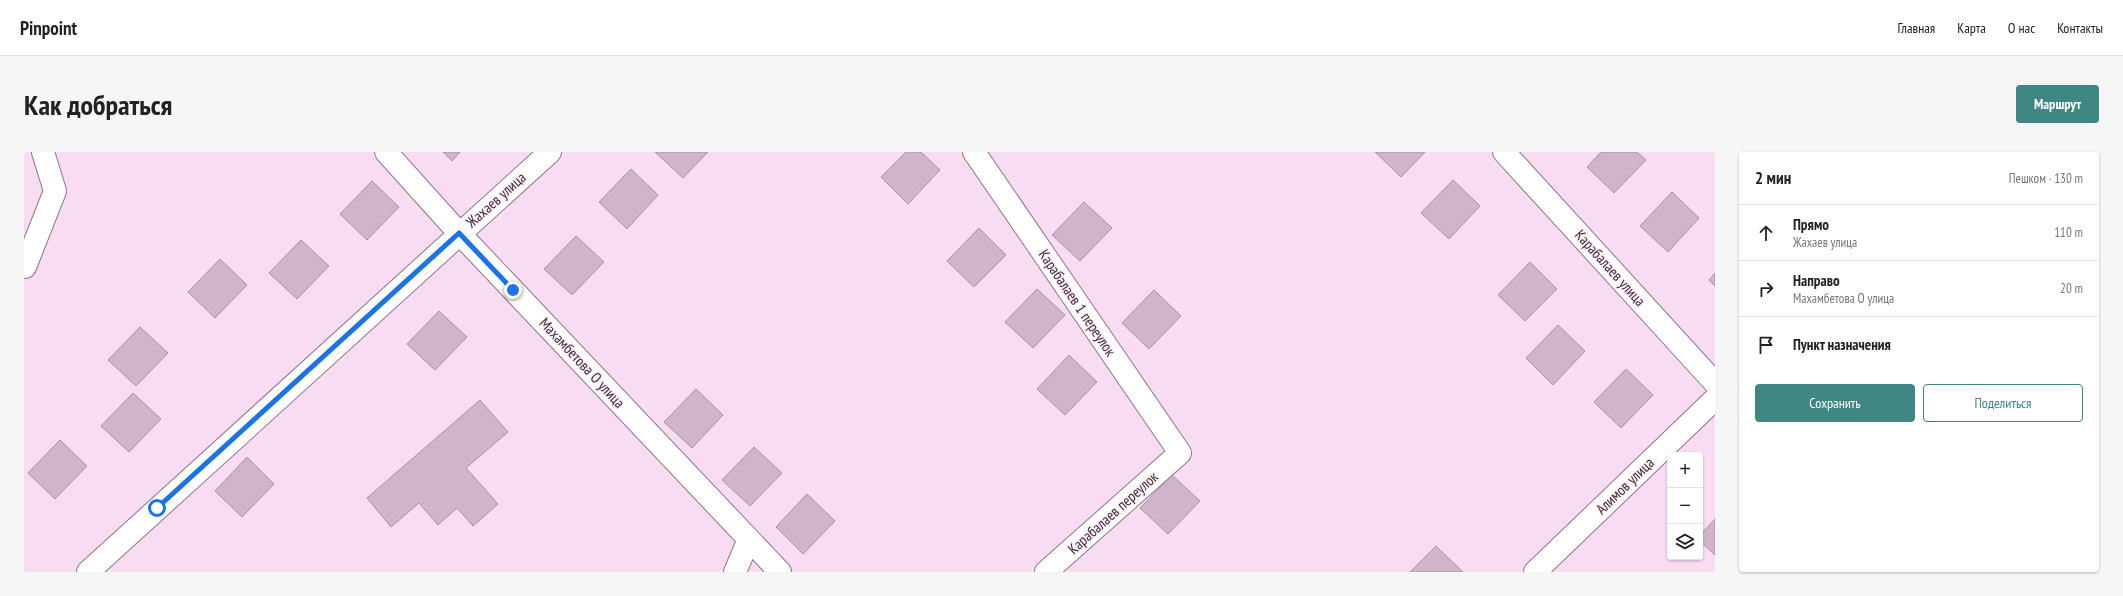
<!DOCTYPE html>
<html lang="ru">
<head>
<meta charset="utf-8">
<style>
  :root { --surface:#fff; --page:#f6f6f6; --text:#222; --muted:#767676; --line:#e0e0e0; --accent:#408784 }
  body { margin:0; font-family:"PT Sans Narrow",sans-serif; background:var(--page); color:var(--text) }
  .controls { position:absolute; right:12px; bottom:12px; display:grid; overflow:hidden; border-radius:4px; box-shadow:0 1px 3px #0004 }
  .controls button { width:36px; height:36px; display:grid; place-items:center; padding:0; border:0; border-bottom:1px solid var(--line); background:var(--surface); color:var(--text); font:20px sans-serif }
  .stop { position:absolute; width:12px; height:12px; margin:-9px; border:3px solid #1a73e8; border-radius:50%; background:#fff }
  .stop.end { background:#1a73e8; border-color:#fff; box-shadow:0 1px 4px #0008 }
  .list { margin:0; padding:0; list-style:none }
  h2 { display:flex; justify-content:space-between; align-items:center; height:52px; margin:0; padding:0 16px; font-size:17px }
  h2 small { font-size:13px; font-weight:400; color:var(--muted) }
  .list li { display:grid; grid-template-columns:26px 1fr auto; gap:12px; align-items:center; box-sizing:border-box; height:56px; padding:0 16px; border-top:1px solid var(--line) }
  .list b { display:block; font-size:15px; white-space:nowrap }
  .list p { margin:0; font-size:13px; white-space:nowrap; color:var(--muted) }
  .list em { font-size:13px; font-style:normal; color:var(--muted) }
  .actions { display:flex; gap:8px; padding:12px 16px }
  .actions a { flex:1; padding:9px 0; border:1px solid var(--accent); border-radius:4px; text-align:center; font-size:14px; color:var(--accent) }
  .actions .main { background:var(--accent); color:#fff }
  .icon { flex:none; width:22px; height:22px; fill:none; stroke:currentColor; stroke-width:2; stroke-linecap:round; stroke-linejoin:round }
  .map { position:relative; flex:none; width:1691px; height:420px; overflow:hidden; border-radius:4px }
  header { display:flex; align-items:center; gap:24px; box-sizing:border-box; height:56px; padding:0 20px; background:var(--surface); border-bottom:1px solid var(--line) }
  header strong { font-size:19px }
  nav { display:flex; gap:22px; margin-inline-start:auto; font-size:14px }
  .intro { display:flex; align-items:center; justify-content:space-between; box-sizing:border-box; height:96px; padding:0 24px }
  h1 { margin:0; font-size:28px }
  .button { padding:10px 18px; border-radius:4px; background:var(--accent); color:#fff; font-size:14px; font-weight:700 }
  main { display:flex; gap:24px; padding:0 24px }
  aside { flex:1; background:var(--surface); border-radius:4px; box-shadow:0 1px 3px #0004 }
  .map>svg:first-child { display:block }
  .building { fill:#cfb4ca; stroke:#aa91a6 }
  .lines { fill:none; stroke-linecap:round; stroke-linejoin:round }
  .minor-casing { stroke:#8e768a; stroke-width:24 }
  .minor { stroke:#fff; stroke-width:22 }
  .route { stroke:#1a73e8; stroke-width:5 }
  .labels { text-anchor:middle; stroke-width:3; stroke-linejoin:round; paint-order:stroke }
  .street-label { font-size:15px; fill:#372d35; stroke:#fdedfa }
</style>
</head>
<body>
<header>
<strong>Pinpoint</strong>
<nav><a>Главная</a><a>Карта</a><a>О нас</a><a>Контакты</a></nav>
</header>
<div class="intro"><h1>Как добраться</h1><a class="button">Маршрут</a></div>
<main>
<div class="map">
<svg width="1691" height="420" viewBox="0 0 1691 420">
  <rect width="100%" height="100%" fill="#f7dcf2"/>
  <path class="building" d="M419 0H436L428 9Z
    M631 0H684L659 26Z
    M882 0H897L916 18 884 52 857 25Z
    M1351 0H1401L1377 25Z
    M1577 0H1613L1622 8 1590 41 1563 15Z
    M607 17 634 43 603 77 575 50Z
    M1429 28 1456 54 1425 87 1397 61Z
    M348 29 375 55 343 88 316 62Z
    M1648 40 1675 66 1644 100 1616 74Z
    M1060 50 1088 76 1056 109 1028 83Z
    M955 76 982 103 950 135 923 109Z
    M552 84 580 110 548 143 520 117Z
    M277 88 305 114 273 147 245 121Z
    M196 107 223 133 191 166 164 140Z
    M1506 110 1533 137 1501 169 1474 143Z
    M1691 121V134L1685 128Z
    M1013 137 1041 163 1009 196 981 170Z
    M1130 138 1157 164 1125 197 1098 171Z
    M415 159 443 185 411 218 383 192Z
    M1534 173 1561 199 1529 233 1502 206Z
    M116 175 144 201 112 234 84 208Z
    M1045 203 1073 230 1041 263 1013 237Z
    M1602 217 1629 243 1597 276 1570 250Z
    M672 237 699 263 668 296 640 270Z
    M109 241 137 267 105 300 77 274Z
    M456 248 484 280 442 316 474 352 449 374 433 356 414 373 395 351 367 375 343 346Z
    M36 288 63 314 31 347 4 321Z
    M730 295 758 321 726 354 698 328Z
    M223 305 250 332 218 365 191 339Z
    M1148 323 1176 349 1144 382 1116 356Z
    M783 342 811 369 779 402 752 375Z
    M1691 367V403L1676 389V383Z
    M1412 394 1439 420H1386Z"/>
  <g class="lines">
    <defs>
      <path id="minor" d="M362 0 435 81 756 420
        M950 0 1156 301 1022 420
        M1480 0 1691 231
        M1 115 31 39 19 0
        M64 420 526 0
        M711 420 725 387
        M1511 420 1691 247"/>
    </defs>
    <use href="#minor" class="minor-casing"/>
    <use href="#minor" class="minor"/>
  </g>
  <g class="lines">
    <path class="route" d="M133 356 435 81 489 138"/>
  </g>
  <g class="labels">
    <g class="street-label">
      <text transform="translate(472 48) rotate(-42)" y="5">Жахаев улица</text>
      <text transform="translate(1586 116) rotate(48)" y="5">Карабалаев улица</text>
      <text transform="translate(1053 151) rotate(56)" y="5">Карабалаев 1 переулок</text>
      <text transform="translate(558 211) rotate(47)" y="5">Махамбетова О улица</text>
      <text transform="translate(1601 334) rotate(-44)" y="5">Алимов улица</text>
      <text transform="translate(1089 361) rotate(-42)" y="5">Карабалаев переулок</text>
    </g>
  </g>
</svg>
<div class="controls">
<button>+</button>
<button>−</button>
<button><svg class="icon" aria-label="layers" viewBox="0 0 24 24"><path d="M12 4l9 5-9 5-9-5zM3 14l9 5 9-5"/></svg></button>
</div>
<div class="stop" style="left:133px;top:356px"></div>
<div class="stop end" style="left:489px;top:138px"></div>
</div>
<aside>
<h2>2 мин<small>Пешком · 130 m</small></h2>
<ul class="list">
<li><svg class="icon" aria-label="ahead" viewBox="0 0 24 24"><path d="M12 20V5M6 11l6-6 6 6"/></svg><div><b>Прямо</b><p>Жахаев улица</p></div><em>110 m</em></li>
<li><svg class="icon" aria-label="right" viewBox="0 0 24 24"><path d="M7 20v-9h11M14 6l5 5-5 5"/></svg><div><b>Направо</b><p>Махамбетова О улица</p></div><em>20 m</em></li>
<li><svg class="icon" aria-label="arrive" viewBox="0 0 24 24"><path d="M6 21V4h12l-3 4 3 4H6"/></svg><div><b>Пункт назначения</b></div></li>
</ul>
<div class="actions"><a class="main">Сохранить</a><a>Поделиться</a></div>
</aside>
</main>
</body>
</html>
